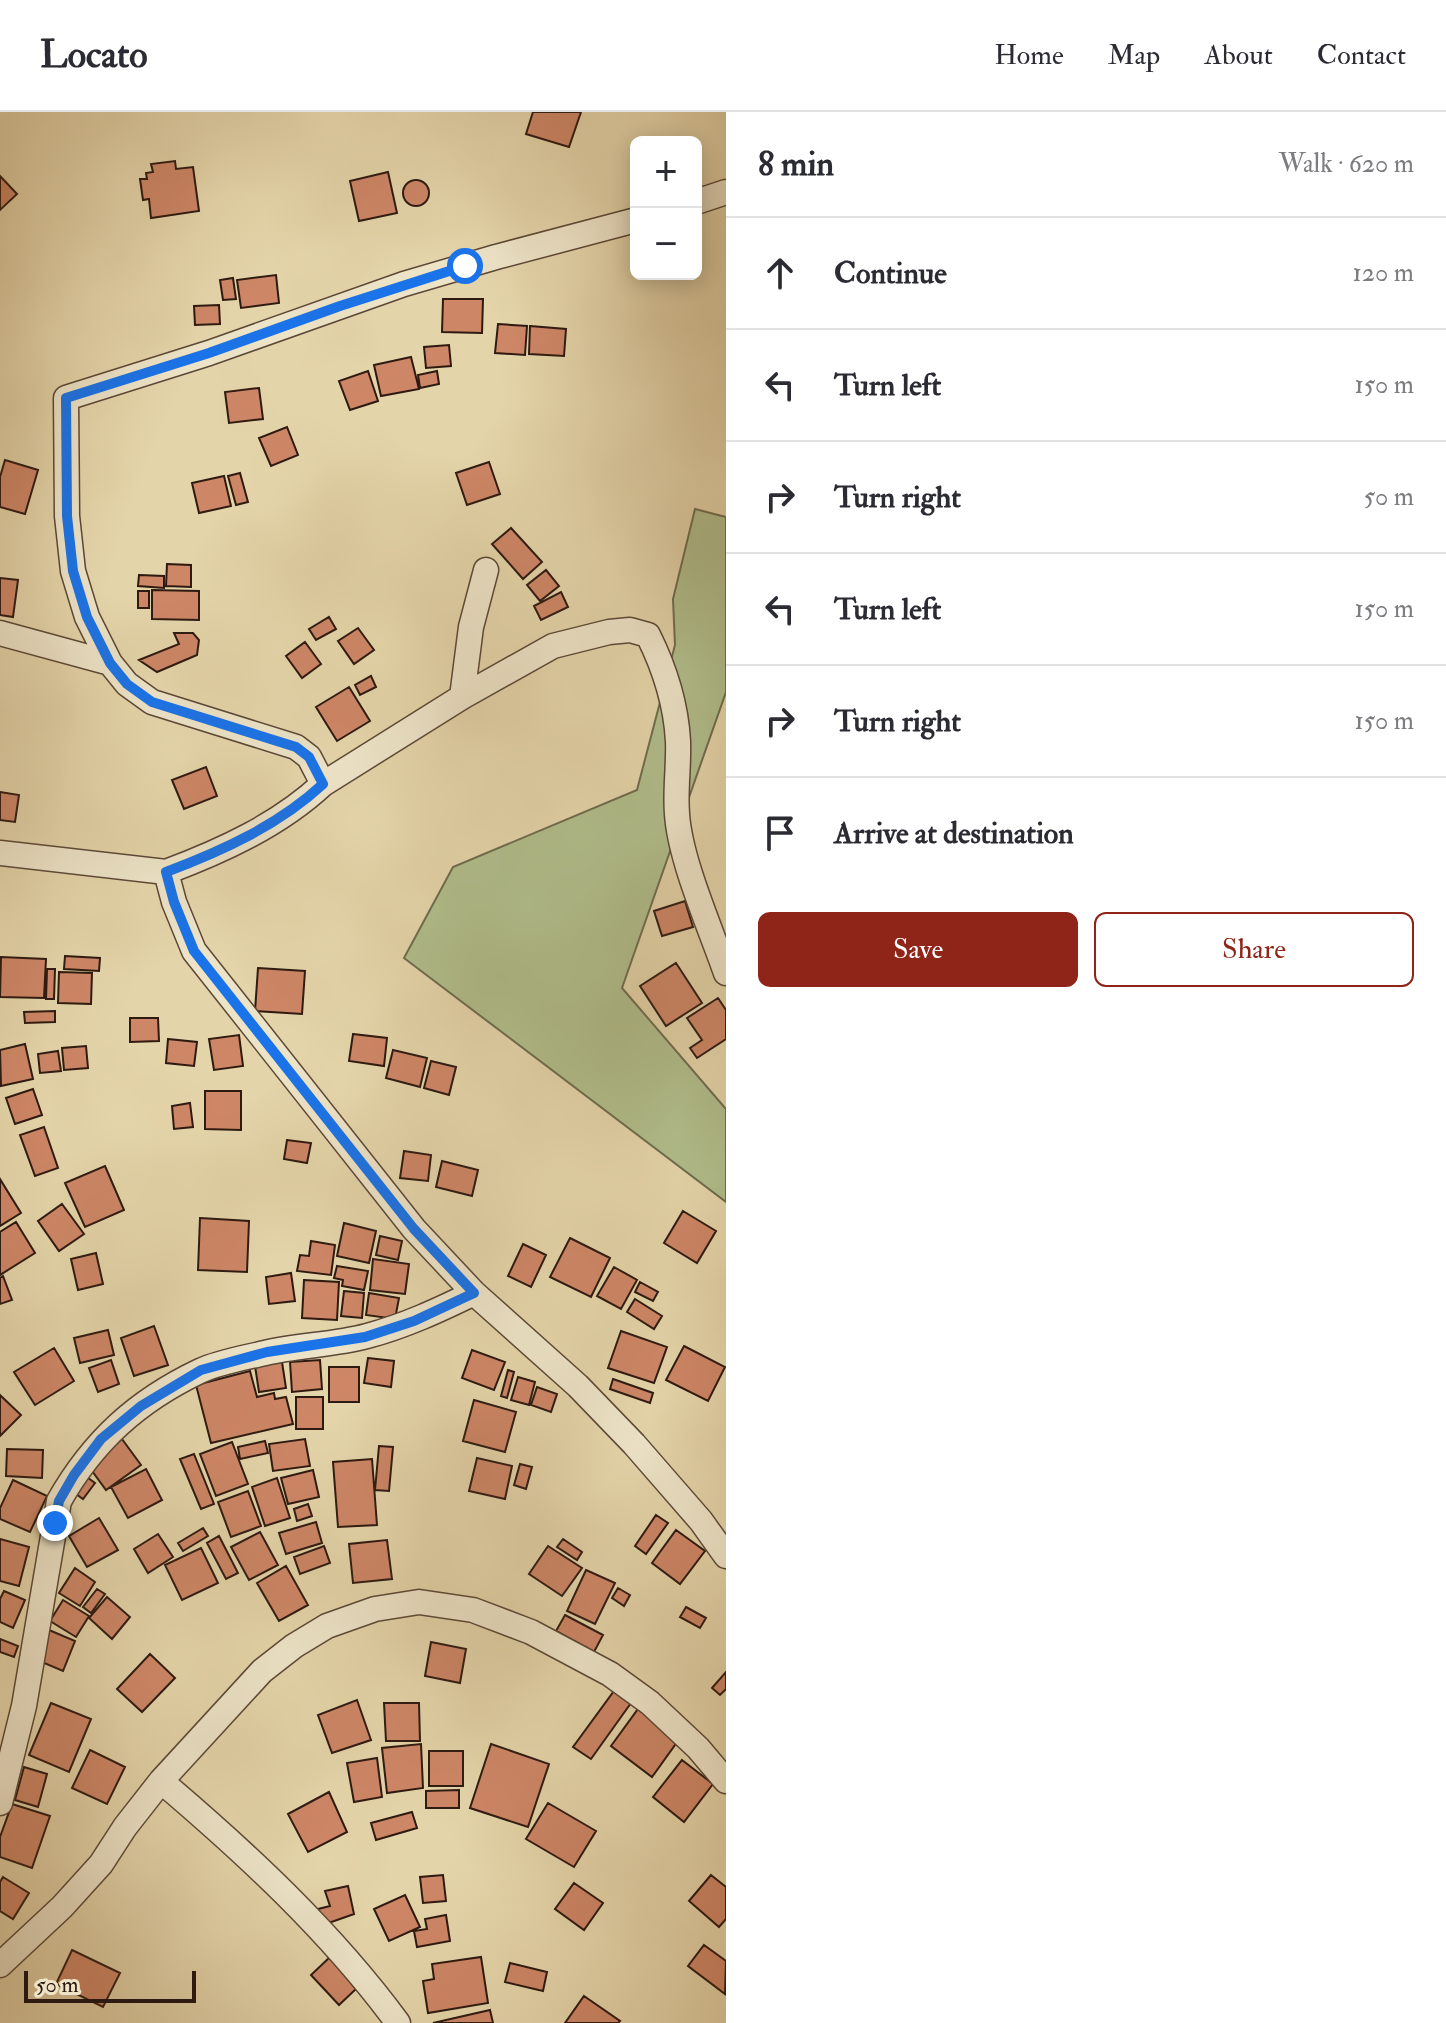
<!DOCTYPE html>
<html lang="en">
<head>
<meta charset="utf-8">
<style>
  :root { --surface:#fff; --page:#f2f2f3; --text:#2b2b33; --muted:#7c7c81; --line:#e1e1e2; --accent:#8f2418 }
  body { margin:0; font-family:"IM FELL Double Pica",serif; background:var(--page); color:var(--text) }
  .controls { position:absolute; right:24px; top:24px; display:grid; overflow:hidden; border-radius:12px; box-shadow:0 4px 20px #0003 }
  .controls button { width:72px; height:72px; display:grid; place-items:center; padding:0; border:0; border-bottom:2px solid var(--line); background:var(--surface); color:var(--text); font:40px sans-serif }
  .scale { position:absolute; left:24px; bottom:20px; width:172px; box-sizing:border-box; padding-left:8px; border:4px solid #2e1a11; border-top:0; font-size:22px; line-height:28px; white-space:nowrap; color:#2e1a11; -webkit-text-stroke:6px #ede3c7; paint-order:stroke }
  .stop { position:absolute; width:24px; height:24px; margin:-18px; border:6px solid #1a73e8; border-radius:50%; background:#fff }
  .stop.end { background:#1a73e8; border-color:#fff; box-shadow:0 2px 8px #0008 }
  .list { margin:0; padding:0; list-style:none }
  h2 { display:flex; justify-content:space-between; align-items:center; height:104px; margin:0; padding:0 32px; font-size:34px }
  h2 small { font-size:26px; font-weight:400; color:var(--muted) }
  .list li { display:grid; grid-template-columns:52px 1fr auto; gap:24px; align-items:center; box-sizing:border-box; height:112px; padding:0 32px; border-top:2px solid var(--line) }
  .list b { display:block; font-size:30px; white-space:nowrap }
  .list em { font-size:26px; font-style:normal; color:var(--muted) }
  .actions { display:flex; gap:16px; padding:24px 32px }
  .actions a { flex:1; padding:18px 0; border:2px solid var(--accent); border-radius:12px; text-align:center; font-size:28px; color:var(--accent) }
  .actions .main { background:var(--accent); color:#fff }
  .icon { flex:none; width:44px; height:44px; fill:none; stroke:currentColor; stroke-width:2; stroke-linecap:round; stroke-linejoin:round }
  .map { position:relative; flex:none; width:726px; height:1911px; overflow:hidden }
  header { display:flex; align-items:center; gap:48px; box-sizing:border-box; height:112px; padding:0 40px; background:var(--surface); border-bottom:2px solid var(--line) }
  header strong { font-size:38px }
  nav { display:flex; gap:44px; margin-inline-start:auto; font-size:28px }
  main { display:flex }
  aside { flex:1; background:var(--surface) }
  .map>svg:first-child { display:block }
  .green { fill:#b0bd8b; stroke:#6f6c4e; stroke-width:2 }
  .building { fill:#cd8666; stroke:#2e1a11; stroke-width:2 }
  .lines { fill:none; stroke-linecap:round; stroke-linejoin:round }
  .street-casing { stroke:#5c4837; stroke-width:27 }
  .street { stroke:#ede3c7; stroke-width:24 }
  .route { stroke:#1a73e8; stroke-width:10 }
</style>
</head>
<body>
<header>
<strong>Locato</strong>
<nav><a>Home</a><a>Map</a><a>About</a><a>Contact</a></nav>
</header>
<main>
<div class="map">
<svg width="726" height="1911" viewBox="0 0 726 1911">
  <rect width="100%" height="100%" fill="#e4d4a9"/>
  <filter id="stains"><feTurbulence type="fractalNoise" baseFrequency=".0025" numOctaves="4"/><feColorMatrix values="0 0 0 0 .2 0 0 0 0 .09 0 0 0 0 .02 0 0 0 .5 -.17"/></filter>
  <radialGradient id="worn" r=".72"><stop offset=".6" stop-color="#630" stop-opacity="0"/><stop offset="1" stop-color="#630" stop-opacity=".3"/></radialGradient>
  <path class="green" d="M695 397 726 405V580L622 876 726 997V1090L404 846 453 755 637 678 675 533 673 487Z"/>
  <path class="building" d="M533 0H581L569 35 526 22Z
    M175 49 176 57 193 55 199 99 151 106 149 87 143 88 140 67H147L146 61 153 60 151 52Z
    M388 60 397 101 359 109 350 69Z
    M0 64 17 82 0 98Z
    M403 81a13 13 0 1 1 26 0a13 13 0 1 1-26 0Z
    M276 163 279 191 241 196 237 168Z
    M233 166 236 187 223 188 220 168Z
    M443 187H483L482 221 442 220Z
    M219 193 220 212 195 213 194 194Z
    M498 212 527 214 525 243 495 241Z
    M530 214 566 217 564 244 529 242Z
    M449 233 451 254 426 256 424 235Z
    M411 245 419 277 381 284 374 253Z
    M368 259 378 289 350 298 339 269Z
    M437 259 439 272 420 276 418 263Z
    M259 276 263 307 229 311 225 280Z
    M287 315 298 343 271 354 259 326Z
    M5 348 38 358 25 402 0 395V365Z
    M489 350 500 382 467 393 456 361Z
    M240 361 248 390 236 393 228 364Z
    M224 364 231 394 199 401 192 371Z
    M511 416 542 450 523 467 492 432Z
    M167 452 191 453V475L166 474Z
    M546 458 559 474 540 489 527 473Z
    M139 463 164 464V476L138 474Z
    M0 466 18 468 13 505 0 503Z
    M152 478 199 479V508L152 507Z
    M138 479H149V496H138Z
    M561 480 568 495 541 508 534 494Z
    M329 505 336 517 316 528 309 517Z
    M358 516 374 538 354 552 338 529Z
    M174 521H193L199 528 197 543 157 560 139 548 179 532Z
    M305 530 321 552 302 566 286 544Z
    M371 564 376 575 360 583 355 573Z
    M349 575 370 609 337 629 316 595Z
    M206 655 217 684 184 697 172 668Z
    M0 680 19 683 15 710 0 708Z
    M685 789 693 815 662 824 654 799Z
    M65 844 100 846 99 859 64 857Z
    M1 845 46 847 44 886 0 885Z
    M676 851 702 891 666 914 640 874Z
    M258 856 305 859 302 902 255 899Z
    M47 857H55L54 887H46Z
    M59 860 92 861 91 892 58 891Z
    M718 886 726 898V927L697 946 690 936 702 928 687 906Z
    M55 899V910L25 911 24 900Z
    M130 906H158L159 929 130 930Z
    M353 922 387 926 384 954 349 949Z
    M239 923 243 954 214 958 209 927Z
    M168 927 197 930 194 954 166 951Z
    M25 932 33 967 1 974 0 938Z
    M86 934 88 956 64 958 62 936Z
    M393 938 427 946 420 975 386 966Z
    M58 939 61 959 40 961 38 942Z
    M431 949 456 955 449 983 424 976Z
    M33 977 42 1003 15 1012 6 986Z
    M205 979H241V1018L205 1017Z
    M190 991 193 1015 174 1017 172 994Z
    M44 1015 58 1056 35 1064 20 1023Z
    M287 1028 311 1031 307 1051 284 1047Z
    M404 1039 431 1043 428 1069 400 1066Z
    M442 1049 478 1058 472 1084 436 1075Z
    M105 1054 124 1098 85 1115 65 1071Z
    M0 1067 21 1101 0 1114Z
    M62 1092 84 1122 59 1139 38 1109Z
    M683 1099 716 1119 697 1151 664 1131Z
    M200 1106 249 1109 247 1160 198 1158Z
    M16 1110 35 1141 0 1163V1120Z
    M344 1111 376 1119 369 1151 337 1144Z
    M380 1124 402 1129 398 1148 376 1143Z
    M570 1126 610 1146 591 1185 550 1165Z
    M311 1129 335 1133 331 1163 297 1159 300 1143 309 1144Z
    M523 1132 546 1143 531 1175 508 1164Z
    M96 1141 103 1172 78 1178 71 1147Z
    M373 1147 409 1152 405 1182 370 1178Z
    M337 1154 368 1159 364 1178 342 1174 343 1168 334 1166Z
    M614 1155 637 1168 621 1197 597 1184Z
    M291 1161 295 1189 269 1192 266 1165Z
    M3 1164 12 1188 0 1192V1166Z
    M304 1168 339 1170 337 1208 302 1206Z
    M640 1170 658 1180 653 1189 635 1180Z
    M344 1179 364 1181 362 1206 341 1204Z
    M369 1181 399 1186 395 1207 366 1203Z
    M635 1187 662 1204 654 1217 627 1200Z
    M154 1214 168 1253 134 1264 121 1226Z
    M108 1218 114 1243 80 1251 74 1226Z
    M621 1219 667 1235 654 1271 608 1256Z
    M684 1234 725 1255 708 1289 666 1268Z
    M54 1236 74 1269 35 1293 14 1260Z
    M472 1238 505 1250 494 1278 462 1266Z
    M368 1246 394 1249 391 1275 364 1271Z
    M111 1248 119 1272 98 1280 89 1256Z
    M320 1248 322 1277 292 1280 290 1250Z
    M282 1250 286 1276 259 1280 255 1254Z
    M329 1255H359V1290H329Z
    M508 1258 514 1260 507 1286 501 1284Z
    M250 1259 257 1285 274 1281 275 1287 286 1285 293 1312 211 1331 196 1273Z
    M518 1265 535 1270 529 1293 511 1288Z
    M613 1267 653 1281 650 1291 610 1277Z
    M537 1275 557 1282 551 1300 531 1293Z
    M0 1283 21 1303 0 1324Z
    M296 1285H323V1317H296Z
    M474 1288 516 1300 505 1340 463 1329Z
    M122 1327 141 1353 106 1378 87 1352Z
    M305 1327 310 1354 273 1359 269 1332Z
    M265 1329 268 1341 240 1347 238 1335Z
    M232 1330 248 1372 216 1384 200 1342Z
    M379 1334 393 1335 389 1379 375 1378Z
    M7 1337 43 1338 42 1366 6 1364Z
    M194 1342 214 1392 201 1397 180 1347Z
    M477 1346 512 1354 505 1387 469 1379Z
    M372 1347 377 1413 338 1415 333 1350Z
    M520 1352 532 1355 526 1377 514 1373Z
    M146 1357 162 1388 128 1406 111 1375Z
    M313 1358 319 1385 288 1392 281 1366Z
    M84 1363 95 1371 83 1387 72 1379Z
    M277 1366 290 1406 265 1414 252 1375Z
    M13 1368 47 1384 30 1420 0 1407V1396Z
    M248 1379 261 1414 231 1425 218 1390Z
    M308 1392 312 1404 297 1409 294 1397Z
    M656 1403 668 1411 646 1442 635 1434Z
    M99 1406 118 1438 87 1455 69 1424Z
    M316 1410 322 1431 286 1442 279 1421Z
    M203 1416 208 1424 183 1439 178 1431Z
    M676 1418 705 1439 680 1472 652 1451Z
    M260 1420 278 1453 249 1468 231 1435Z
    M158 1422 173 1445 148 1461 134 1437Z
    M219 1424 238 1461 226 1467 207 1431Z
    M0 1427 29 1435 19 1474 0 1469Z
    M563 1427 582 1440 577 1448 557 1435Z
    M387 1428 392 1467 353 1471 349 1432Z
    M324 1434 330 1451 300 1462 294 1445Z
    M548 1434 582 1456 562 1484 529 1462Z
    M201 1436 218 1471 182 1488 165 1453Z
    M286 1454 308 1493 279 1509 257 1471Z
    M75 1456 95 1470 80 1494 59 1481Z
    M586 1458 615 1471 595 1512 567 1499Z
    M618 1476 630 1483 624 1494 612 1486Z
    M97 1477 105 1482 91 1501 83 1495Z
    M4 1479 25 1488 13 1516 0 1510V1487Z
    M107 1485 130 1505 112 1527 89 1506Z
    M63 1488 89 1504 76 1525 50 1509Z
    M686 1495 706 1506 700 1516 680 1505Z
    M565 1503 603 1523 594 1540 556 1519Z
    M49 1518 75 1529 63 1559 37 1548Z
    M0 1527 18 1534 14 1545 0 1540Z
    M431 1530 466 1537 460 1571 425 1564Z
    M150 1542 175 1566 142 1600 117 1577Z
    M726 1560V1577L720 1583 712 1576Z
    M614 1579 631 1591 591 1647 573 1635Z
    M357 1588 371 1628 332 1641 318 1603Z
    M51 1591 91 1607 69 1660 29 1643Z
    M384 1591H419L420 1629H386Z
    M638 1597 680 1626 652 1665 611 1634Z
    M421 1632 423 1676 387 1681 382 1636Z
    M491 1632 549 1652 528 1715 470 1696Z
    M90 1638 125 1655 107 1692 72 1676Z
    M429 1639H463V1674H429Z
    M377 1646 382 1685 354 1690 347 1651Z
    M682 1648 713 1672 684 1710 653 1685Z
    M24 1655 47 1662 38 1695 15 1688Z
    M459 1678V1696H426V1679Z
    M329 1680 347 1720 308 1740 288 1702Z
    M548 1691 596 1719 574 1755 526 1727Z
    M12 1692 50 1704 32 1756 0 1745V1725Z
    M412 1700 417 1716 376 1728 371 1711Z
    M443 1763 446 1789 423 1791 420 1765Z
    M711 1763 726 1775V1807L719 1815 689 1789Z
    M3 1765 29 1781 13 1807 0 1799V1770Z
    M574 1771 603 1791 584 1818 555 1797Z
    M348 1774 354 1802 323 1813 318 1797 330 1794 325 1779Z
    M405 1783 420 1815 389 1829 374 1797Z
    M446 1803 450 1829 417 1835 414 1819 427 1817 425 1807Z
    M704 1833 726 1849 725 1882 688 1854Z
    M72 1838 120 1861 103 1895 56 1872Z
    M330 1845 356 1877 339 1893 311 1863Z
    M481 1845 488 1891 428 1901 423 1869 434 1867 432 1852Z
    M510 1851 547 1860 543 1879 505 1870Z
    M584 1884 620 1909 618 1911H565Z
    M490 1898 493 1911H433Z"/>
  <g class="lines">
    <defs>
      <path id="street" d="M696 90 726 80
        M636 108 496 145 404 172 209 241 66 286 67 404 73 459 87 505 110 551 127 572 152 590 296 635 309 645 323 672C279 713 222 739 166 760L174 790 194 839 414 1117 474 1181 578 1274 634 1332 701 1409 726 1444
        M0 521 110 551
        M462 585 471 515 486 458
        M323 672 462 585 553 534 609 520 630 518 648 523C664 555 676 593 678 629 679 653 675 678 677 702 680 748 710 815 726 861
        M0 741 166 760
        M161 1669C247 1742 331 1820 398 1911
        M0 1691 24 1594 59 1389C93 1329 137 1289 200 1259 219 1250 244 1246 265 1241 298 1233 334 1233 367 1224 405 1214 439 1198 474 1181
        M0 1853 62 1795 101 1752 125 1715 161 1669 262 1559 294 1534 327 1514 375 1497 419 1490 473 1498 531 1520 610 1562 650 1591 698 1636 726 1669"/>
    </defs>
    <use href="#street" class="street-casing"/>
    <use href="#street" class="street"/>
  </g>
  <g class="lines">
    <path class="route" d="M55 1411 59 1389 74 1363 101 1327 141 1294 201 1258 267 1240 365 1225 414 1209 474 1181 414 1117 194 839 174 790 166 760C222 739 279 713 323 672L309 645 296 635 152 590 127 572 110 551 87 505 73 459 67 404 66 286 209 241 340 194 465 154"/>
  </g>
  <rect width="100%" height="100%" filter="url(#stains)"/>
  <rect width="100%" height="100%" fill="url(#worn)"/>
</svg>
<div class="controls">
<button>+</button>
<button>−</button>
</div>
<div class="scale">50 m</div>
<div class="stop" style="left:465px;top:154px"></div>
<div class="stop end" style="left:55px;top:1411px"></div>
</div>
<aside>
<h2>8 min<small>Walk · 620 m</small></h2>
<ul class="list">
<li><svg class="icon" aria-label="ahead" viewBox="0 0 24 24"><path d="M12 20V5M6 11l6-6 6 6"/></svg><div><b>Continue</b></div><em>120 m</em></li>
<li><svg class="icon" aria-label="left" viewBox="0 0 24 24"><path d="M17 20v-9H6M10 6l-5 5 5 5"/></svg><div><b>Turn left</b></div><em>150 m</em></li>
<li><svg class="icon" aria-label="right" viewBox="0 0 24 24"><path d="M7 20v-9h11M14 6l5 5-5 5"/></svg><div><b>Turn right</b></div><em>50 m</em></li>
<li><svg class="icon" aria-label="left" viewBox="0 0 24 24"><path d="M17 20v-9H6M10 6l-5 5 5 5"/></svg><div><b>Turn left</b></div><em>150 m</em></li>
<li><svg class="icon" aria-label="right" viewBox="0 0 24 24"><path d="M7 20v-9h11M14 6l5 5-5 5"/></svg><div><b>Turn right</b></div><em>150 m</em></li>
<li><svg class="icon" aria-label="arrive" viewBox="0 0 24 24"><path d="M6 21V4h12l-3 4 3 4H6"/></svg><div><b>Arrive at destination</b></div></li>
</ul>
<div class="actions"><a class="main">Save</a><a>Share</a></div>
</aside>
</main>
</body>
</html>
